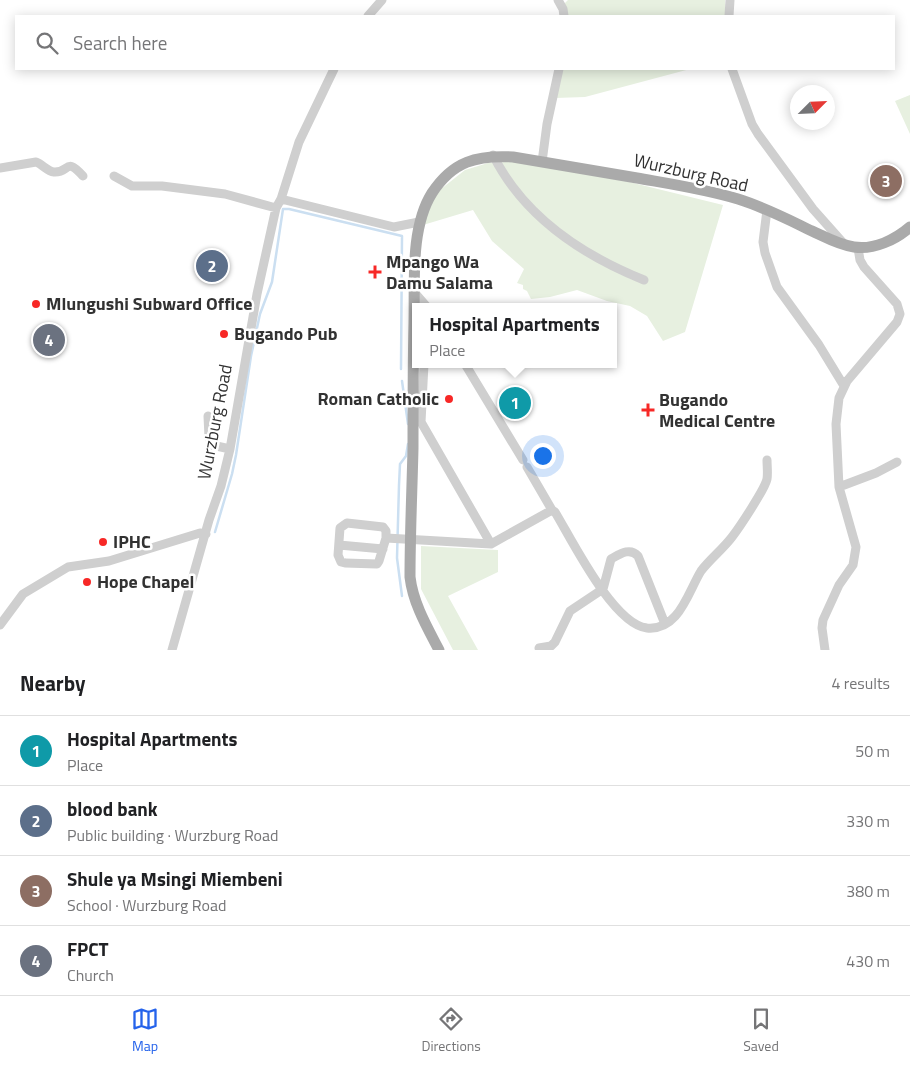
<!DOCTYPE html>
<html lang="en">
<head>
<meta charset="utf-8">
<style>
  :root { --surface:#fff; --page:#f6f6f6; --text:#202124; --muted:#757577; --line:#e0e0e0; --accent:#2563eb }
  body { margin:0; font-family:"Titillium Web",sans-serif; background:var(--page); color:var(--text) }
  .compass { position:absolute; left:790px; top:85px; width:45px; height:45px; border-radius:50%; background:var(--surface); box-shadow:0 2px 12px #0003; rotate:66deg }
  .you { position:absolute; left:542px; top:455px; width:18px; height:18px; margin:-12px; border:4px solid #fff; border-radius:50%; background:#1a73e8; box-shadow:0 0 0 8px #1a73e833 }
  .badge { display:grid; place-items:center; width:32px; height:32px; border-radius:50%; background:var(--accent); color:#fff; font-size:16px; font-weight:700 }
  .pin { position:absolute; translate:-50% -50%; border:2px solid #fff; box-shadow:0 1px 5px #0006 }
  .popup { position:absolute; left:412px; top:303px; width:205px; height:65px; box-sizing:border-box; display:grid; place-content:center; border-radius:0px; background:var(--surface); filter:drop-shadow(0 1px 4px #0005); font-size:16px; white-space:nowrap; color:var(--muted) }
  .popup b { font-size:19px; color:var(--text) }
  .popup::after { content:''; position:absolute; left:50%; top:100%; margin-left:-10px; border:10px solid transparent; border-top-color:var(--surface) }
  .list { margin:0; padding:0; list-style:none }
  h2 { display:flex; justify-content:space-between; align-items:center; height:65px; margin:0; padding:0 20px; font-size:21px }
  h2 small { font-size:16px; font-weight:400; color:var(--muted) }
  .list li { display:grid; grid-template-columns:32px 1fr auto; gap:15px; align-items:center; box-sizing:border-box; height:70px; padding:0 20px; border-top:1px solid var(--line) }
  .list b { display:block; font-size:19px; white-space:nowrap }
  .list p { margin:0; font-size:16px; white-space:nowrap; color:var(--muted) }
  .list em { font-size:16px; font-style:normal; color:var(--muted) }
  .icon { flex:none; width:28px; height:28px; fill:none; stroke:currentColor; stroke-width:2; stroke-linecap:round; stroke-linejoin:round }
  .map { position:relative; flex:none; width:910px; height:650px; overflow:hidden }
  .search { position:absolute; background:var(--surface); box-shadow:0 2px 12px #0003; left:15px; right:15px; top:15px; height:55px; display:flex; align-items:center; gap:12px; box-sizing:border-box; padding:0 18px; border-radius:0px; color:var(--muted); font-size:19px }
  .sheet { height:345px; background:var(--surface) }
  nav { display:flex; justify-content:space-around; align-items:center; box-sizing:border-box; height:70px; border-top:1px solid var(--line); background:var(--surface); font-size:14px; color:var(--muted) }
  nav a { display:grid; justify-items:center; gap:2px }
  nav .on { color:var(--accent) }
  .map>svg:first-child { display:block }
  .green { fill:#e7f0e0 }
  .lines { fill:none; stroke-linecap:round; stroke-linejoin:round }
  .stream { stroke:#cbdff1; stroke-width:2.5 }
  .minor { stroke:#cfcfcf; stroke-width:9 }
  .major { stroke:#aaa; stroke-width:11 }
  .poi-dot { fill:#f72826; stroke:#fff; stroke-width:2 }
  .labels { text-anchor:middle; stroke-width:5; stroke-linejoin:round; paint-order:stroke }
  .street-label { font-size:18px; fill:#323232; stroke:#fff }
  .poi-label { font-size:18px; font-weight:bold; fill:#323232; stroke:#fff; text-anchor:start }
</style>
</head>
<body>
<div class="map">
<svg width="910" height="650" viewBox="0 0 910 650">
  <rect width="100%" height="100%" fill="#fff"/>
  <path class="green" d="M568 0H725V16H566L564 4Z
    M560 69H690L585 97 555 98Z
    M910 95V134L895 101Z
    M523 161 609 177 723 205 685 332 663 341 647 316 630 306 607 301 577 290 550 297 531 299 527 291 523 289V285L517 283 524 269 492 241 473 210 423 225 436 193 465 170 488 163Z
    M421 546 498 550V572L448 596 478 650H453L421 589Z"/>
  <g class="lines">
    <path class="stream" d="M402 381 408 424
      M215 532 232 474 236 455 251 356 260 314 272 282 283 209H289L402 236 401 369
      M402 596 397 558 399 485 400 464 406 456 408 444"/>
    <path class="minor" d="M558 0 563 9 564 16
      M368 16 382 0
      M729 16 730 0
      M732 69 752 124 758 134 813 209 845 245
      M493 155C524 217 582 255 644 280
      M542 162 547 124 559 69
      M0 168 36 162C42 164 47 171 54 172 70 173 65 156 83 176
      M114 176 132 186H162L225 194 276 208
      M281 199 394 227 419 222
      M767 210 763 242 765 253 777 287 819 345 844 386
      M414 292 427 307
      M424 364 421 422 491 544
      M465 364 523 460
      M208 416 209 437 212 445 230 449
      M527 467 552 510
      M839 487 876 473 897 462
      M386 538 379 561 377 564 345 563 341 562 338 555 340 528 347 523 383 527 386 531V538L491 544 552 510 555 512C572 540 613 624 647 628 679 631 688 592 701 571 710 559 723 549 732 537 739 528 765 489 767 479 768 473 767 466 767 460
      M339 545 383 549
      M0 625 23 594 68 567 109 561 200 533 206 534
      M539 648 551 646 555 642 570 611 603 589 611 559C620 554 630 547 638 556L665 624
      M172 650 209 520 221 486 230 449 257 294 276 208 281 199 299 142 334 69
      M825 650 822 628 823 620 839 585 853 565 856 547 839 487 836 424 839 398 847 381 897 322 900 314 897 304 864 267 860 260 858 248"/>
    <path class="major" d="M439 650C427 627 413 603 410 577 410 534 412 491 413 448 413 406 413 364 414 323 415 282 410 228 432 193 453 161 477 155 513 157 554 164 596 171 637 178 671 184 705 189 738 199 764 207 787 219 812 231 825 237 839 245 854 247 874 250 895 240 910 227"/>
  </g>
  <g class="poi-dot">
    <path d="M372.5 264.5h5v5h5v5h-5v5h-5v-5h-5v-5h5z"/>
    <circle cx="36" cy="304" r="5"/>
    <circle cx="224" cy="334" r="5"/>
    <circle cx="449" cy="399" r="5"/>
    <path d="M645.5 402.5h5v5h5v5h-5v5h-5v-5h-5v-5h5z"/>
    <circle cx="103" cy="542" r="5"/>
    <circle cx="87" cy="582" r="5"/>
  </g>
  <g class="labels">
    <g class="street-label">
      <text transform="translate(691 173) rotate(13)" y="6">Wurzburg Road</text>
      <text transform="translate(215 422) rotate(-79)" y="6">Wurzburg Road</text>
    </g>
    <g class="poi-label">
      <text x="386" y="268">Mpango Wa<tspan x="386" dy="21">Damu Salama</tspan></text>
      <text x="46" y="310">Mlungushi Subward Office</text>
      <text x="234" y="340">Bugando Pub</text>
      <text x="439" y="405" text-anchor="end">Roman Catholic</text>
      <text x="659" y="406">Bugando<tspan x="659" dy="21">Medical Centre</tspan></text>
      <text x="113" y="548">IPHC</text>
      <text x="97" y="588">Hope Chapel</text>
    </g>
  </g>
</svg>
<svg class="compass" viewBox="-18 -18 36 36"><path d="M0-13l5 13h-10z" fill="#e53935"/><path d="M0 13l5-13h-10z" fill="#757577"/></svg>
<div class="you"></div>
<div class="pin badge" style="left:515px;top:403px;background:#0f9aa8">1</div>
<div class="popup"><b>Hospital Apartments</b>Place</div>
<div class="pin badge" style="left:212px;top:266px;background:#5c6f8a">2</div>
<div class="pin badge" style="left:886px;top:181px;background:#8d6e63">3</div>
<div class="pin badge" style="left:49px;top:340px;background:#6b7280">4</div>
<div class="search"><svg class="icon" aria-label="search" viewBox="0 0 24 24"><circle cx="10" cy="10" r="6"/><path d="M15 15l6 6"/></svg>Search here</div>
</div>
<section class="sheet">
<h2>Nearby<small>4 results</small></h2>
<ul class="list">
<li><span class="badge" style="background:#0f9aa8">1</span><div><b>Hospital Apartments</b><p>Place</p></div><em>50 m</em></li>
<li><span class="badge" style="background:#5c6f8a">2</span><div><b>blood bank</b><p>Public building · Wurzburg Road</p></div><em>330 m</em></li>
<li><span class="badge" style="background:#8d6e63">3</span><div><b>Shule ya Msingi Miembeni</b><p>School · Wurzburg Road</p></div><em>380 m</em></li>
<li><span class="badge" style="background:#6b7280">4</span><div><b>FPCT</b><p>Church</p></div><em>430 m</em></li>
</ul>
</section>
<nav>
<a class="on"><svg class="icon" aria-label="map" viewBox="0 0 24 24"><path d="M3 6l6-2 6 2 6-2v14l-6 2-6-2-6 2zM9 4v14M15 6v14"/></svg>Map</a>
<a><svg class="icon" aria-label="directions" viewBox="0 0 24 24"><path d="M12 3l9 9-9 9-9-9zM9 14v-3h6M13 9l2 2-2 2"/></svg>Directions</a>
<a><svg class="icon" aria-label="saved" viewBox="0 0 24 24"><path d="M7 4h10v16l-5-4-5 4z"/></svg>Saved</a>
</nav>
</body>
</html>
